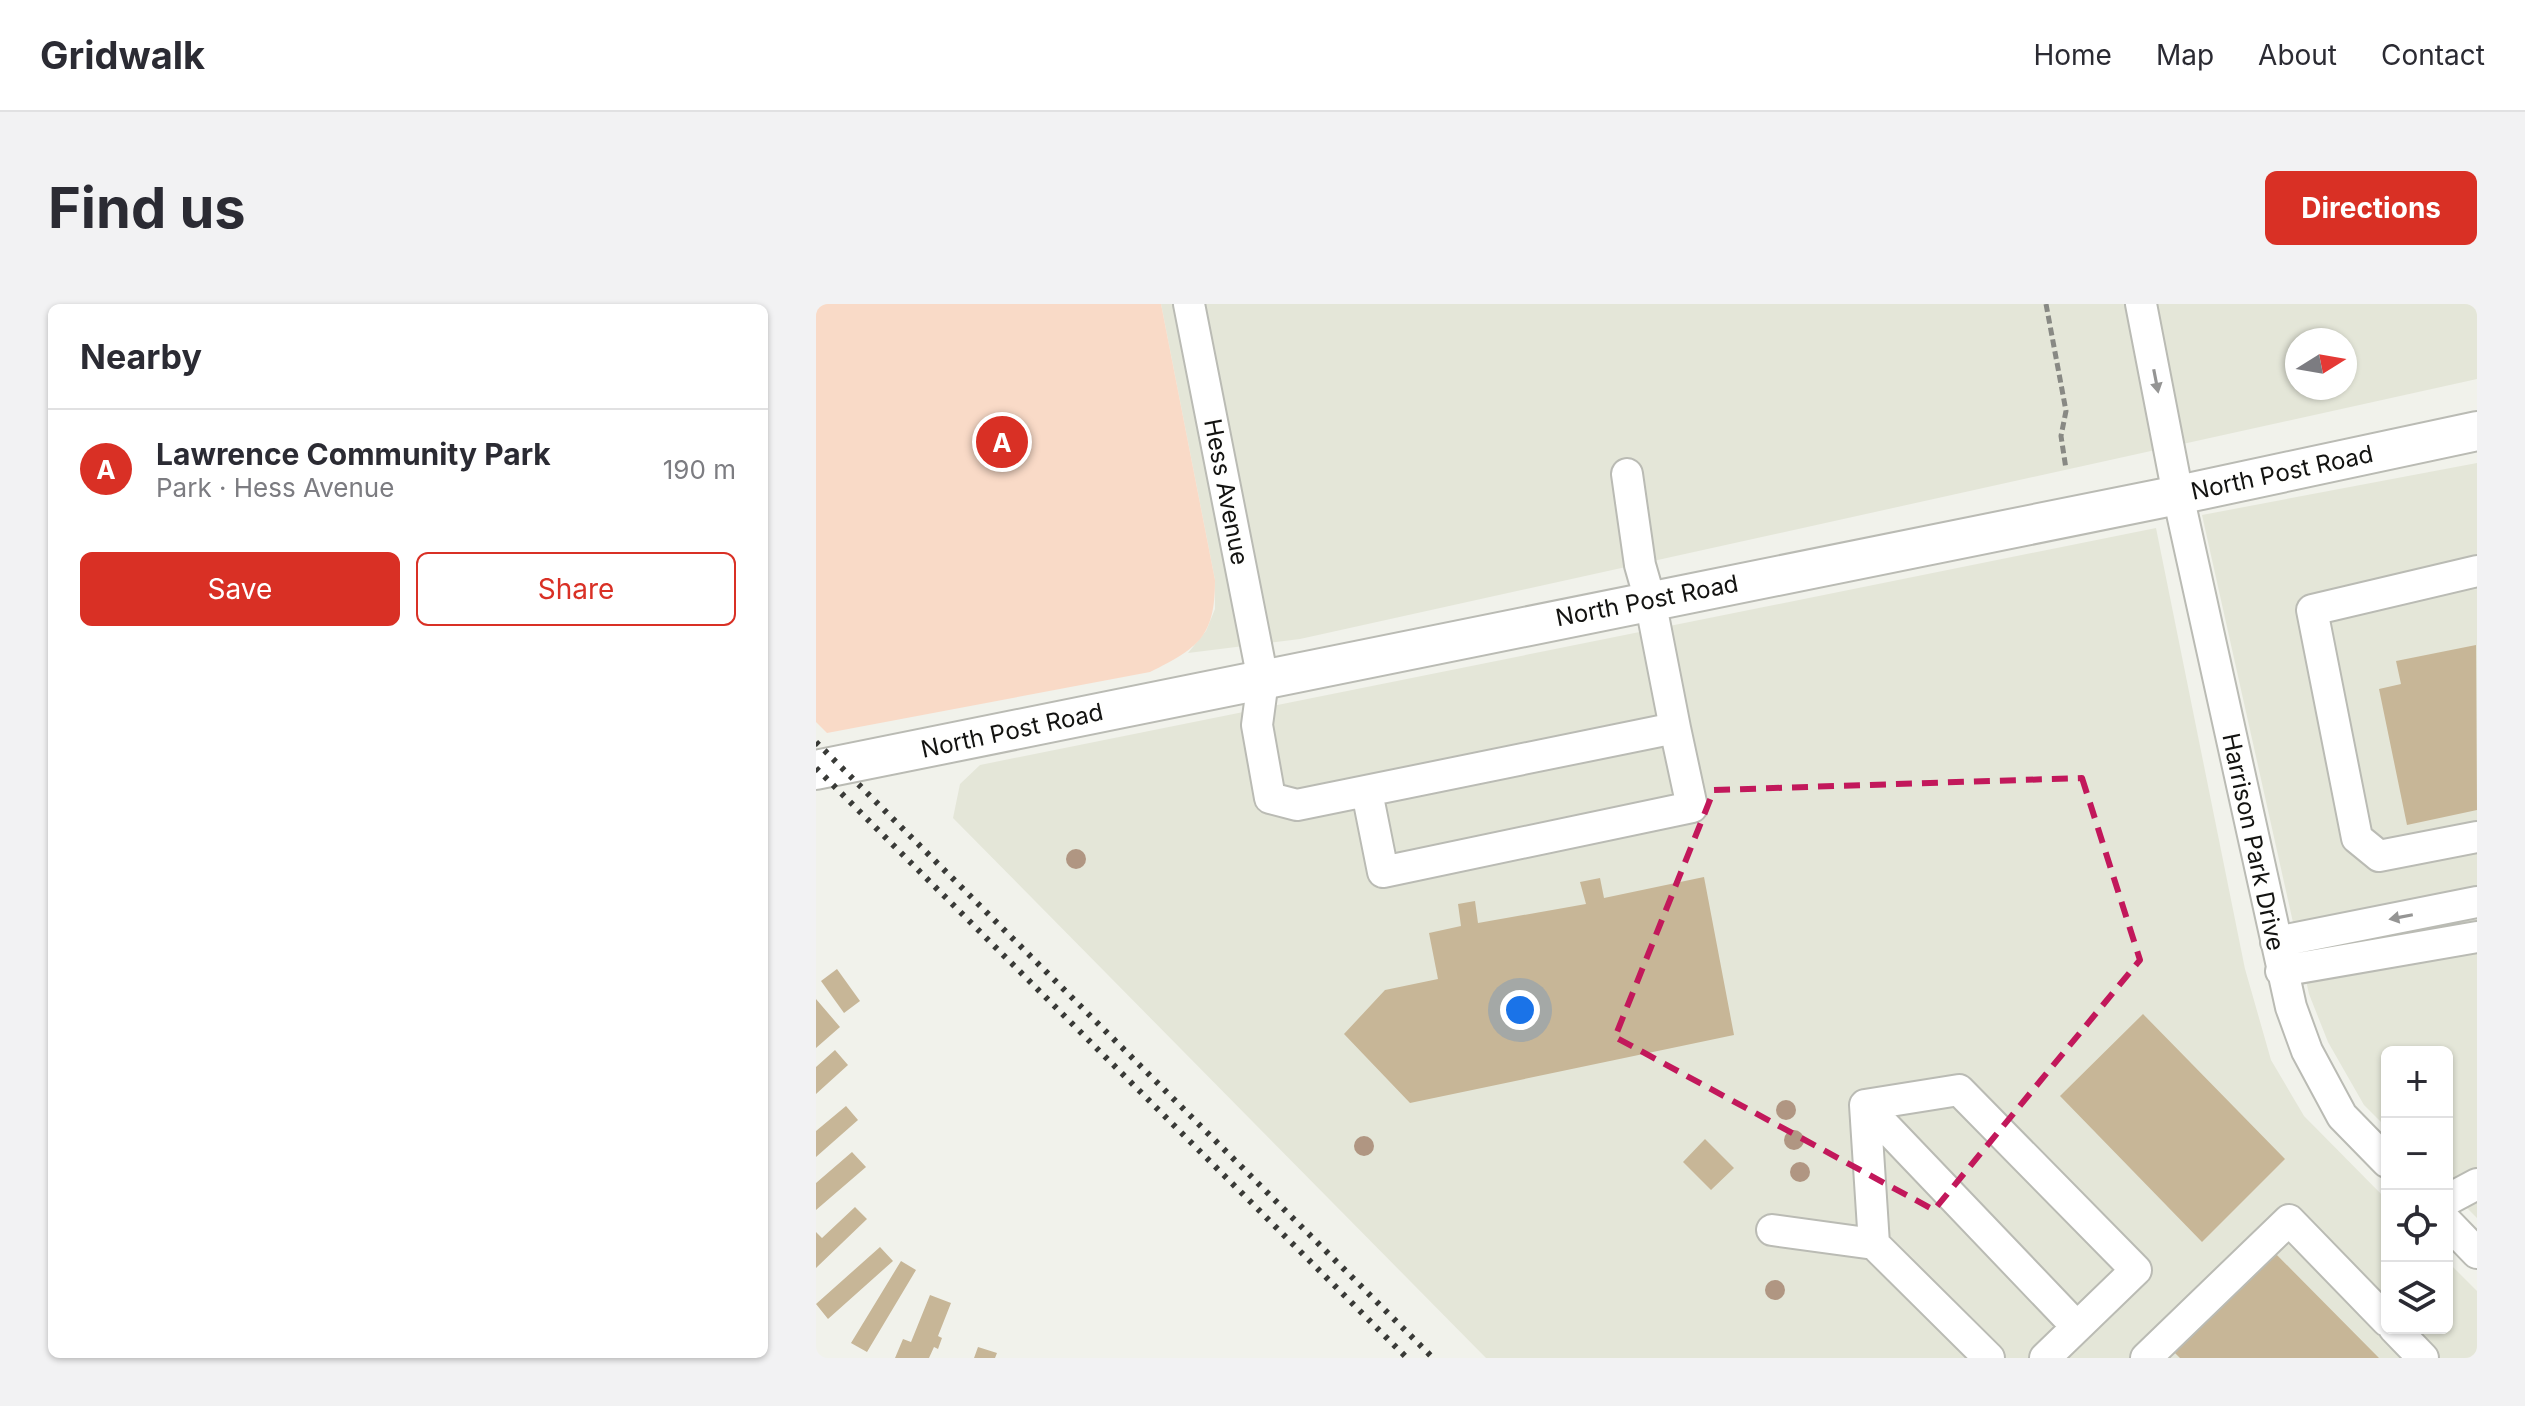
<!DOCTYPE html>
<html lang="en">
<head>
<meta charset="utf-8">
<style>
  :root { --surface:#fff; --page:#f2f2f3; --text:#2b2b33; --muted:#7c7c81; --line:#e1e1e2; --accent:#d93025 }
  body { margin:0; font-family:Inter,sans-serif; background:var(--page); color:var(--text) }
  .controls { position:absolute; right:24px; bottom:24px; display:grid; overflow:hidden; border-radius:12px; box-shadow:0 2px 6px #0004 }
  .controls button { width:72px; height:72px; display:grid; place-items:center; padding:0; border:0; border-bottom:2px solid var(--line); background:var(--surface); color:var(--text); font:40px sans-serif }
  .compass { position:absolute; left:1469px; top:24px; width:72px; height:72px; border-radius:50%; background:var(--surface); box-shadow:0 2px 6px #0004; rotate:79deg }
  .you { position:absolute; left:704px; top:706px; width:28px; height:28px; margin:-20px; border:6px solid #fff; border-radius:50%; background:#1a73e8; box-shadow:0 0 0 12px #1a73e833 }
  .badge { display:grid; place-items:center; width:52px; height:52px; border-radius:50%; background:var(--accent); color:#fff; font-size:26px; font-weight:700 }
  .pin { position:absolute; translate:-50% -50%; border:4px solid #fff; box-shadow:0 2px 8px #0006 }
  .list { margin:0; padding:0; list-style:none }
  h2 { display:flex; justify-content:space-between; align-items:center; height:104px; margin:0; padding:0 32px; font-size:34px }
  h2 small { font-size:26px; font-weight:400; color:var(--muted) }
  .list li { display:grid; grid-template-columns:52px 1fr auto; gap:24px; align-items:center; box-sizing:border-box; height:120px; padding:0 32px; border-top:2px solid var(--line) }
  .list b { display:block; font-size:30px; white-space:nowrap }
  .list p { margin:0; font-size:26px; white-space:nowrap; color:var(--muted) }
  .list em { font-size:26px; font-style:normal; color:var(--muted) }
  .actions { display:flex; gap:16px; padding:24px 32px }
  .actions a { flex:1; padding:18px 0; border:2px solid var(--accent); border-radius:12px; text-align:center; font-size:28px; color:var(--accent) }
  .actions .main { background:var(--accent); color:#fff }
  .icon { flex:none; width:44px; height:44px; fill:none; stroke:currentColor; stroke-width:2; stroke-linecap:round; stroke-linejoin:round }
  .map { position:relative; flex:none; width:1661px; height:1054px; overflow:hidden; border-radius:12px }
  header { display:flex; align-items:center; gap:48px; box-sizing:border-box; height:112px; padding:0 40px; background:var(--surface); border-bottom:2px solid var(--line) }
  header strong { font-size:38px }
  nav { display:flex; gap:44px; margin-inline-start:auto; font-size:28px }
  .intro { display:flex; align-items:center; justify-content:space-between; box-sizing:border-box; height:192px; padding:0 48px }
  h1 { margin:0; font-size:56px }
  .button { padding:20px 36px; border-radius:12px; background:var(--accent); color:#fff; font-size:28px; font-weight:700 }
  main { display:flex; gap:48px; padding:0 48px }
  aside { flex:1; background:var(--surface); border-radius:12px; box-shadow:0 2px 6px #0004 }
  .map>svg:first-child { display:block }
  .built { fill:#e4e6d8; fill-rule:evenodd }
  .green { fill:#f9dac7 }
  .building { fill:#c7b697 }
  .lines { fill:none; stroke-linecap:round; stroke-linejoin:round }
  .minor-casing { stroke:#babbb4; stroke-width:34 }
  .major-casing { stroke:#babbb4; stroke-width:42 }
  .path { stroke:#888984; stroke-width:5; stroke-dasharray:8 4; stroke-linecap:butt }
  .minor { stroke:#fff; stroke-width:30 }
  .major { stroke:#fff; stroke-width:38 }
  .rail { stroke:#393a37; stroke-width:6; stroke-dasharray:4 8; stroke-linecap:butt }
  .tree { fill:#b09682 }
  .oneway { fill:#959594 }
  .marked { fill:none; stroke:#c2185b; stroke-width:6; stroke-dasharray:16 10; stroke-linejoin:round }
  .labels { text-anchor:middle; stroke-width:7; stroke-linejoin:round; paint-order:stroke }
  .street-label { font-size:24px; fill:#131311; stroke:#fffffe }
</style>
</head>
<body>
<header>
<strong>Gridwalk</strong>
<nav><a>Home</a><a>Map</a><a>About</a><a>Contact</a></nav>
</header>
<div class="intro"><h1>Find us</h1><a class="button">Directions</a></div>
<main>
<aside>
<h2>Nearby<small></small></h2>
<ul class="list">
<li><span class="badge">A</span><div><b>Lawrence Community Park</b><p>Park · Hess Avenue</p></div><em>190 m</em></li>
</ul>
<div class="actions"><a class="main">Save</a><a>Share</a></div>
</aside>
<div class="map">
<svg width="1661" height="1054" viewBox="0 0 1661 1054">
  <rect width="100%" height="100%" fill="#f1f2eb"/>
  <path class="built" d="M345 0H1661V75L484 335 372 349 390 327 399 305V276ZM1481 36H1529V84H1481Z
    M1661 159V914L1631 884V748H1571V824L1548 801 1512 738 1493 690 1386 211Z
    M1340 224 1429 665 1455 756 1488 812 1571 896V1024H1631V957L1661 987V1054H670L137 514 144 480 164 461Z"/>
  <path class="green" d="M0 0H345L399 276C399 333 382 344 334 368L11 429 0 418Z"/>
  <path class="building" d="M1660 341 1661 506 1591 521 1563 385 1585 380 1580 357Z
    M888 573 918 731 594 799 528 730 569 686 622 675 613 629 645 622 642 600 659 597 662 619 770 600 764 578 784 574 788 594Z
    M21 665 44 697 28 709 5 677Z
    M0 695 24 723 0 744Z
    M1327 710 1469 855 1386 938 1244 792Z
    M19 746 32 761 0 790V763Z
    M30 802 42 816 0 853V827Z
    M889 835 918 864 895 886 867 858Z
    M36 848 50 863 0 906V879Z
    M39 903 51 915 0 964V928L6 934Z
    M64 943 77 957 12 1015 0 1000Z
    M1458 948 1563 1054H1364L1358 1048Z
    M85 957 100 966 51 1048 35 1039Z
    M114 991 135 999 122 1032 126 1034 122 1045 118 1043 113 1054H79L87 1035 95 1038Z
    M162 1043 181 1049 179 1054H158Z"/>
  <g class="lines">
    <defs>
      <path id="minor" d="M373 0 447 376 441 421 454 494 481 501 859 424 834 296 824 261 811 170
        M1325 0 1362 191 1475 703 1491 747 1526 812 1571 858
        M1661 267 1496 306 1541 534 1563 552 1661 533
        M551 488 567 568 876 503 859 424
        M1460 638 1661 598
        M1465 667 1661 633
        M1049 801 1261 1023
        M1631 896 1661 880
        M1631 918 1661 949
        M956 926 1058 940
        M1058 940 1049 801 1143 786 1320 966 1229 1054
        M1058 940 1173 1054
        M1578 1024 1607 1054
        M1330 1054 1473 916 1571 1017"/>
      <path id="major" d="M0 466 1362 191 1661 127"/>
    </defs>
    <use href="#minor" class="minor-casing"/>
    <use href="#major" class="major-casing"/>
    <path class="path" d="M1230 0 1250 107 1245 132 1250 165"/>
    <use href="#minor" class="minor"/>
    <use href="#major" class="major"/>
    <path class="rail" d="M0 438 617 1054
      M0 464 591 1054"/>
  </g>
  <g class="tree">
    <circle cx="260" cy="555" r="10"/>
    <circle cx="970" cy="806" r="10"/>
    <circle cx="978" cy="836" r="10"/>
    <circle cx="548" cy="842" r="10"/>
    <circle cx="984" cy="868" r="10"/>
    <circle cx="959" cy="986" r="10"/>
  </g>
  <defs><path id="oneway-solid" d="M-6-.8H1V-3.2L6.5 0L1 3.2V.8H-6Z" transform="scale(2)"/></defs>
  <g class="oneway">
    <use href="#oneway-solid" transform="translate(1340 77) rotate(79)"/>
    <use href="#oneway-solid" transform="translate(1585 613) rotate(169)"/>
  </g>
  <path class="marked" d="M1266 474 1324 656 1118 906 799 733 898 486Z"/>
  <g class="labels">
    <g class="street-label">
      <text transform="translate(1466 169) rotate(-12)" y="8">North Post Road</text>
      <text transform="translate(410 188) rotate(79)" y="8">Hess Avenue</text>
      <text transform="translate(831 297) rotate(-11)" y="8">North Post Road</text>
      <text transform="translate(196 427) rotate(-12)" y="8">North Post Road</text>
      <text transform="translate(1437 538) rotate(78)" y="8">Harrison Park Drive</text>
    </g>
  </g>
</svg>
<div class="controls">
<button>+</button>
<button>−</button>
<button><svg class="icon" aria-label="locate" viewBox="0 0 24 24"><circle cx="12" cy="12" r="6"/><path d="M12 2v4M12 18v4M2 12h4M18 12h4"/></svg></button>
<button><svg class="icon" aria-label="layers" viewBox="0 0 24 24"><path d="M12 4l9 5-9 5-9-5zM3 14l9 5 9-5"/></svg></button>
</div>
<svg class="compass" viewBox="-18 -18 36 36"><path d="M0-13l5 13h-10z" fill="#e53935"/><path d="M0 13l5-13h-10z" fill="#7c7c81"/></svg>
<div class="you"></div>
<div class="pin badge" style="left:186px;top:138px">A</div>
</div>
</main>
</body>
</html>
